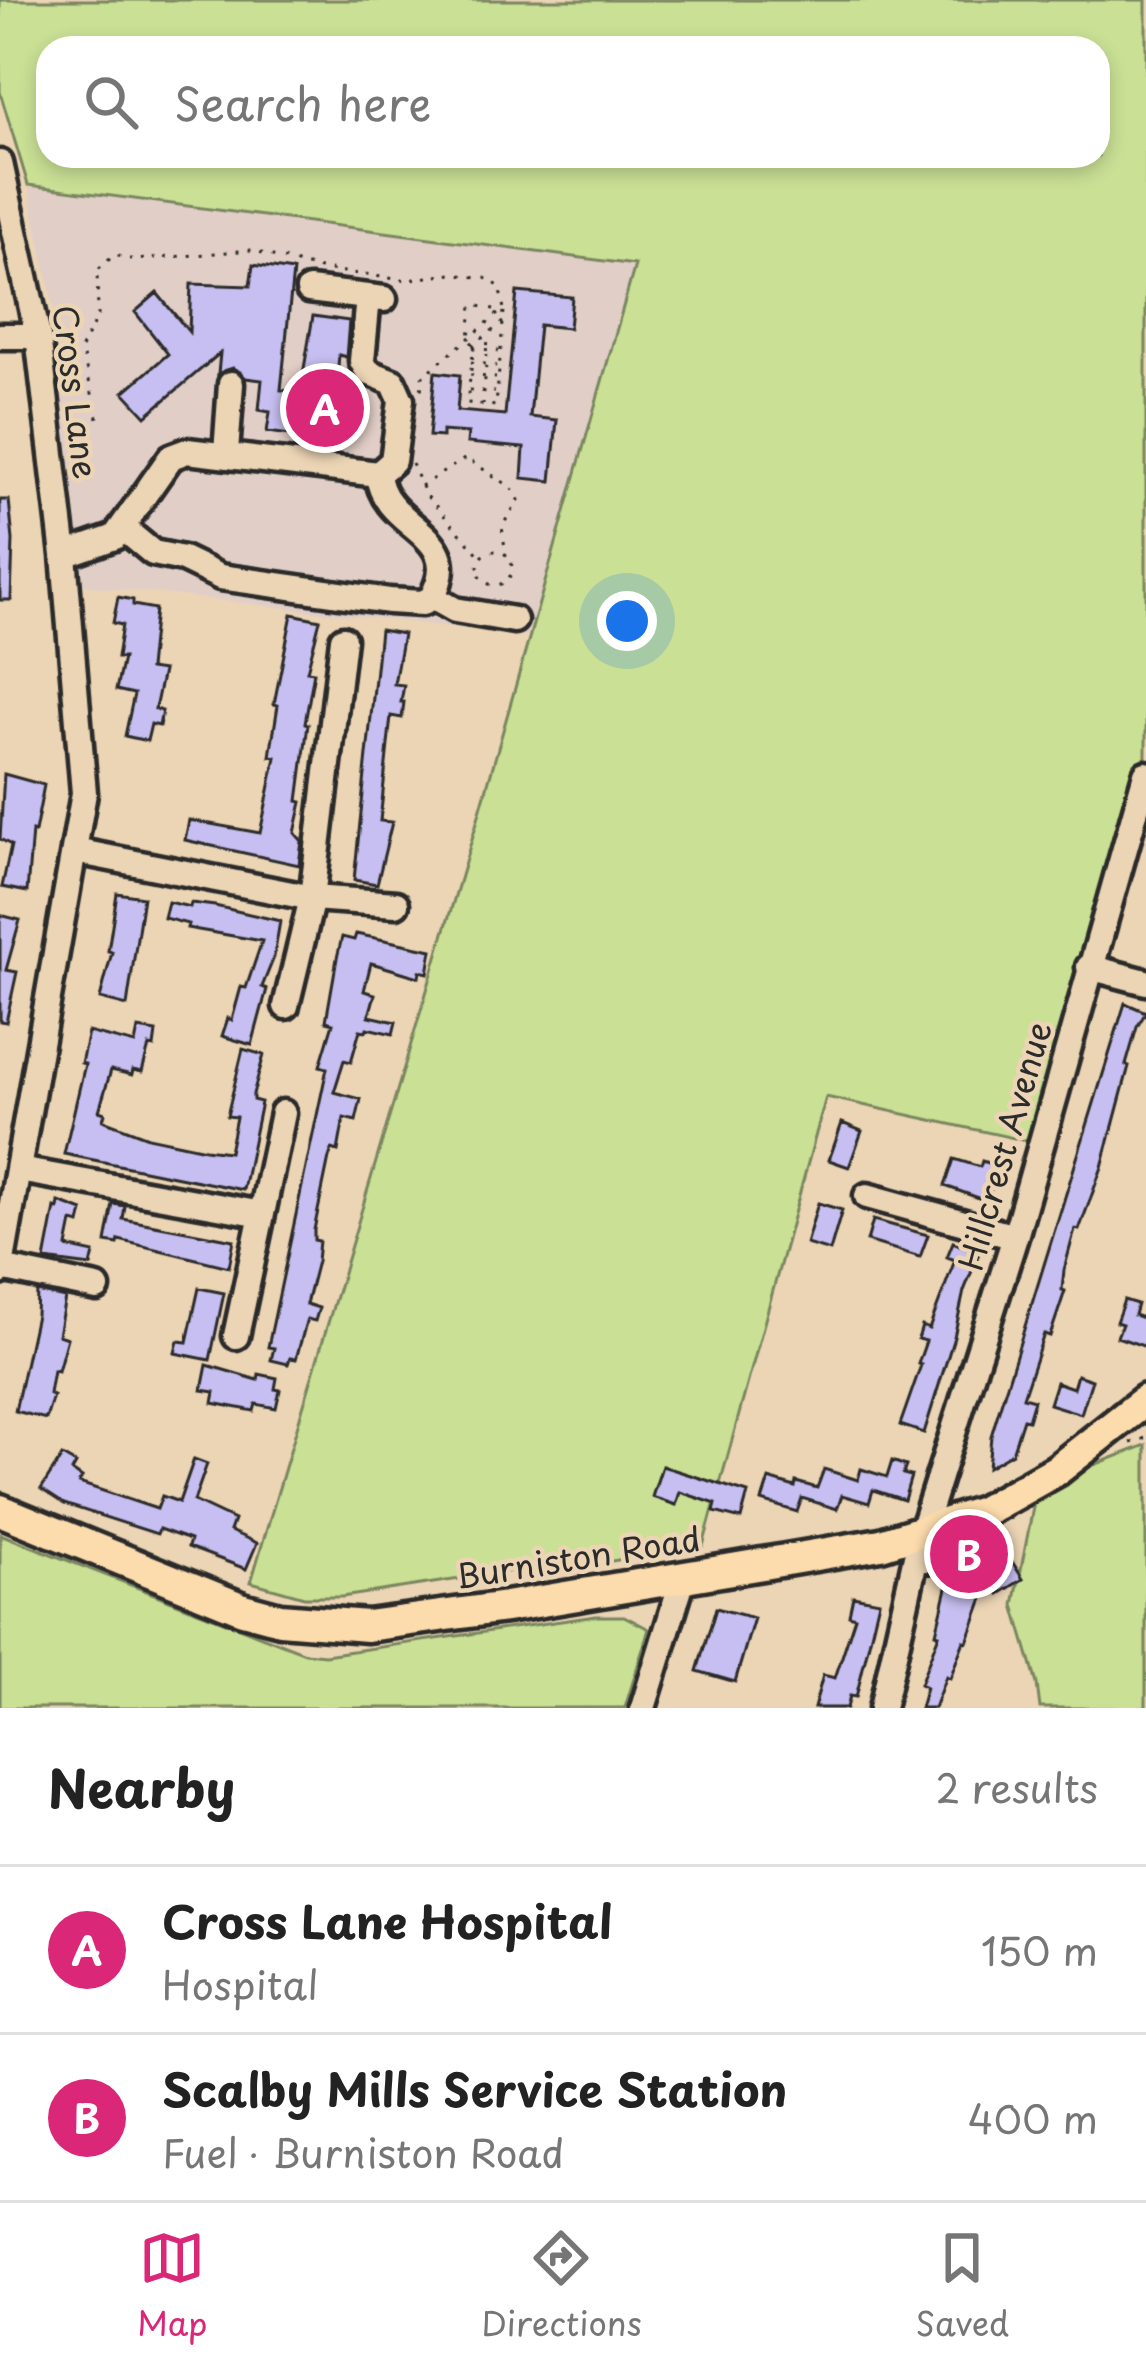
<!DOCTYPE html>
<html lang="en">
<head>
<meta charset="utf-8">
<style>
  :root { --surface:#fff; --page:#f6f6f6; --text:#222; --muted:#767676; --line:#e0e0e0; --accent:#db2777 }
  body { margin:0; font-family:"Playpen Sans",sans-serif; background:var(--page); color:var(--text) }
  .you { position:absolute; left:627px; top:621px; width:42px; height:42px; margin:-30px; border:9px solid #fff; border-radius:50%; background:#1a73e8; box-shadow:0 0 0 18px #1a73e833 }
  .badge { display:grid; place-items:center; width:78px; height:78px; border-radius:50%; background:var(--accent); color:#fff; font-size:39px; font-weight:700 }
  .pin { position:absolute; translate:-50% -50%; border:6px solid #fff; box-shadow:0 3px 12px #0006 }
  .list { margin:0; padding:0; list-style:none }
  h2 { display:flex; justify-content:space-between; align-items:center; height:156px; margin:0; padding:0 48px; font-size:51px }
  h2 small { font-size:39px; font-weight:400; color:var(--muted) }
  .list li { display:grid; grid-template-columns:78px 1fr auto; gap:36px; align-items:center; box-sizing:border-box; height:168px; padding:0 48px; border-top:3px solid var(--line) }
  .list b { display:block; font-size:45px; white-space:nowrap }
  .list p { margin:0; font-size:39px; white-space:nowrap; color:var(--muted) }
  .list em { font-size:39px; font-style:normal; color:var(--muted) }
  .icon { flex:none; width:66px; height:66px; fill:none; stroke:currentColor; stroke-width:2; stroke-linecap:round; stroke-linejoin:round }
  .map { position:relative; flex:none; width:1146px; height:1708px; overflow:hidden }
  .search { position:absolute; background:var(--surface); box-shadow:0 6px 18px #0003; left:36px; right:36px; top:36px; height:132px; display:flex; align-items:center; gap:30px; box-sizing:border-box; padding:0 42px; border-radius:36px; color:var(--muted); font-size:45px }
  .sheet { height:492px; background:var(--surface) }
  nav { display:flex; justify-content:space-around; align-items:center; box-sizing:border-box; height:168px; border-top:3px solid var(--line); background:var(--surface); font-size:33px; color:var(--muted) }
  nav a { display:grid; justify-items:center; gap:6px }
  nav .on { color:var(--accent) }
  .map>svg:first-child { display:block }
  .built { fill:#e1cec7 }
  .green { fill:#cae095; stroke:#7a8660; stroke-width:3; fill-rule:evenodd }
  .building { fill:#c7bff1; stroke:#2b2b2b; stroke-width:3 }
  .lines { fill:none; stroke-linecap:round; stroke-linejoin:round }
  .minor-casing { stroke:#2b2b2b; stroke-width:33 }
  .major-casing { stroke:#2b2b2b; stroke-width:39 }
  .path { stroke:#2b2b2b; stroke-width:3; stroke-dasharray:3 9; stroke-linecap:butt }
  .minor { stroke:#ecd5b5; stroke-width:24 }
  .major { stroke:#fcdcac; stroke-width:30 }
  .labels { text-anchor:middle; stroke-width:9; stroke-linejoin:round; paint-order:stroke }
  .street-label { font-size:33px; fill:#2b2b2b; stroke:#ecd5b5 }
</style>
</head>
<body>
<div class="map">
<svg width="1146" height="1708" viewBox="0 0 1146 1708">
  <rect width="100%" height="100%" fill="#ecd5b5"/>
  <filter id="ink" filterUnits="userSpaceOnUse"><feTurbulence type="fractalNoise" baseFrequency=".00833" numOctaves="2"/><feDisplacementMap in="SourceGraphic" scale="24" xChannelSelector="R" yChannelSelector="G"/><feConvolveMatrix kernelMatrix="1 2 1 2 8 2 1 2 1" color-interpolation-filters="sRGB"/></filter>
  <g filter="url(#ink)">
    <path class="built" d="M28 185 636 264 530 636 66 583 54 485 58 330Z"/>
    <path class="green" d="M0 0H1146V774L1041 1144 826 1097 703 1546 527 1575 512 1571 342 1597H304L251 1582 477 822 635 265 28 185 0 92ZM48 48H1098V156H48Z
      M1146 1445V1708H1040L1037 1684 1014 1605 1034 1502 1086 1468Z
      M0 1534 305 1653 325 1655 596 1616H624L649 1629 625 1708H0Z"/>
    <path class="building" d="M253 265 293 271 281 390 300 392 313 316 349 321 346 357 339 355 332 433 321 432V439L267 432 270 412 259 410 262 380 246 378 233 368 218 374 220 353 146 416 124 392 168 354 135 312 157 293 189 332 191 284 250 286Z
      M517 292 572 297 569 328 539 325 530 417 557 420 551 481 522 478 524 448 467 443 468 433 442 431V437L429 436 435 372 460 375 457 411 505 415Z
      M0 500H9L13 540 11 600H0Z
      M118 597 133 600V605L155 609 149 669 163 671 155 709 162 711 159 726 151 724 147 741 125 736 134 694 116 690 123 658H117L122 625 113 623Z
      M292 614 320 620 307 671 314 672 305 723 308 724 298 801 302 802 295 833 302 841 299 865 185 840 189 820 260 833 276 757 270 756 278 705 274 704Z
      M380 630 403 634 394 684 404 685 401 702H404L402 718 391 716 380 821 392 822 377 884 354 880Z
      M4 774 44 785 35 832 32 831 27 892 2 887 11 845 0 839Z
      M117 893 143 897 127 1006 100 999 112 952 108 951Z
      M168 902 190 907 191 903 215 906 280 921 274 957 262 987 267 989 252 1045 222 1036 228 1018 232 1020 241 987 246 988 262 941 187 928 188 924 164 918Z
      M0 915 20 920 6 970 17 972 6 1022 0 1021Z
      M356 934 432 950 428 973 420 971 419 977 371 963 364 991 375 994 369 1016 396 1022 393 1034 367 1028 366 1031 360 1030 351 1062 344 1060 334 1092 361 1099 356 1121 344 1118 338 1151 332 1149 329 1158 314 1230V1240L319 1241 317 1261 306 1304 319 1308 315 1321 307 1319 296 1359 290 1358 288 1364 271 1360 274 1348 268 1347 327 1068 320 1066 333 1023 326 1021 337 958 342 937 354 940Z
      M1125 1003 1146 1012 1137 1027 1126 1065 1129 1066 1102 1167 1079 1230 1075 1229 1064 1270 1062 1290 1065 1291 1050 1336 1044 1334 1023 1397 1034 1400 1028 1420 1023 1419 1012 1453 988 1467 991 1436Z
      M138 1029 156 1032 154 1047 149 1046 142 1072 133 1070 132 1075 111 1070 99 1111 105 1113 103 1120 148 1137 205 1149 229 1152 236 1117 227 1116 243 1049 264 1055 253 1094V1100L261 1102 243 1190 64 1154 85 1064 81 1063 88 1032 135 1044Z
      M842 1123 862 1131 849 1167 829 1160Z
      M954 1159 980 1167 982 1161 999 1167 987 1201 945 1186Z
      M59 1202 83 1211 80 1224 72 1222 67 1247 94 1253 91 1266 45 1260 55 1208 58 1209Z
      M818 1203 842 1210 830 1251 806 1244Z
      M113 1204 125 1206 123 1219 234 1240 229 1267 119 1240 118 1244 106 1242Z
      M873 1220 928 1235 920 1257 867 1241Z
      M953 1242 979 1253 964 1291 954 1337 924 1433 900 1425 921 1365 918 1364 926 1341 918 1339 922 1326 929 1329 955 1260 947 1257Z
      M199 1288 224 1293 210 1360 175 1353 178 1341 187 1342Z
      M37 1292 65 1298 58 1335 67 1338 58 1371 53 1370 49 1394 53 1396 46 1419 15 1411 36 1315Z
      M1124 1300 1137 1304 1134 1315 1146 1319V1347L1117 1337 1122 1324 1116 1322Z
      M207 1365 258 1380 259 1374 277 1378 275 1389 280 1390 276 1408 256 1404 254 1411 213 1403 215 1392 202 1390Z
      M1077 1375 1092 1380 1081 1414 1049 1404 1056 1382 1073 1388Z
      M62 1456 76 1464 72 1471 82 1478 79 1483 157 1509 162 1496 179 1502 194 1459 207 1464 194 1501 234 1520 230 1531 257 1543 246 1569 188 1547 190 1540 159 1529 157 1534 64 1504 41 1489Z
      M892 1461 906 1466 903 1474 911 1476 904 1500 873 1490 869 1503 842 1495 837 1509 802 1498 797 1512 762 1501 769 1479 795 1487 796 1482 817 1488 824 1469 858 1480 861 1469 887 1477Z
      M662 1466 748 1493 741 1519 714 1512 716 1504 680 1492 676 1505 652 1497Z
      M1002 1555 1007 1562 1011 1560 1023 1579 999 1594 990 1579 967 1642 964 1641 950 1678 946 1676 934 1708H920L926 1687 920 1684 939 1634 936 1633 948 1584 976 1592 964 1571 984 1557 988 1564Z
      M853 1596 879 1601 856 1697 850 1696 847 1708H814L823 1675 835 1678 855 1617 849 1615Z
      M716 1608 754 1618 735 1682 697 1671Z"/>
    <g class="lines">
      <defs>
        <path id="minor" d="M0 163 38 336 64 555 84 793 0 1272
          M309 290 384 299
          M368 297 362 361 368 372 393 382 401 400 393 461 378 474
          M0 336H38
          M226 453 231 384
          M64 555 115 537 171 457 187 451 378 474C383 531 470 531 431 599L422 603 389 601 220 577 183 559 153 553 124 529
          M432 597 455 610 514 620
          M75 851 312 898 396 904
          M1089 967 1146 982
          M286 1006 312 898 343 639
          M19 1170 262 1214 283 1113
          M867 1196 1015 1237
          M1 1268 97 1288
          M236 1336 262 1214
          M916 1558 949 1561 985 1537 976 1514
          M643 1708 683 1578
          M882 1708 921 1534 1015 1237 1146 774"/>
        <path id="major" d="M0 1510 243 1609 280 1619 367 1626 506 1607 881 1544 982 1512 1057 1470 1146 1400"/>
      </defs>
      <use href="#minor" class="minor-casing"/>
      <use href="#major" class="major-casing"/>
      <path class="path" d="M503 322 474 345 467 403 496 406 504 311
        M473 344 469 339 472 305 500 310
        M473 348 499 351
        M471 362 497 366
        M470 375 496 378
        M469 390 495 392
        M483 405 488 338
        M98 418 81 348 98 315 97 271 114 255 135 260 252 250 314 268 404 280 452 274 485 278 499 286 504 309 422 377 421 395
        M412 464 426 495 482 558
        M421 486 466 458 511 487 519 500 502 526 506 556
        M478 568a17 17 0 1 1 34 0a17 17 0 1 1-34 0Z
        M1131 1443 1146 1438"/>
      <use href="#minor" class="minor"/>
      <use href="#major" class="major"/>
    </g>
  </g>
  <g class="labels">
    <g class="street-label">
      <text transform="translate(75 392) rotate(83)" y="12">Cross Lane</text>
      <text transform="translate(1005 1146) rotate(-74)" y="12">Hillcrest Avenue</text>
      <text transform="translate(578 1558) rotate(-9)" y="12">Burniston Road</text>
    </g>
  </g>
</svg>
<div class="you"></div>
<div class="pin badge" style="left:325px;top:408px">A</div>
<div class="pin badge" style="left:969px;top:1554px">B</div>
<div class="search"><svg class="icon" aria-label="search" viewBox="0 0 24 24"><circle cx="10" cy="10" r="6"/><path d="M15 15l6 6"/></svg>Search here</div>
</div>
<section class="sheet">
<h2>Nearby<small>2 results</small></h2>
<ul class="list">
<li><span class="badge">A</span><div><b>Cross Lane Hospital</b><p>Hospital</p></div><em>150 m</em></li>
<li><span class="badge">B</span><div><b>Scalby Mills Service Station</b><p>Fuel · Burniston Road</p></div><em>400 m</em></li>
</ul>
</section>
<nav>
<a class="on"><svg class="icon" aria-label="map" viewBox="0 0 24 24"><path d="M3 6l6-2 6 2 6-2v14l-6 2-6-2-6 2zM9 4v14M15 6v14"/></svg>Map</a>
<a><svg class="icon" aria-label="directions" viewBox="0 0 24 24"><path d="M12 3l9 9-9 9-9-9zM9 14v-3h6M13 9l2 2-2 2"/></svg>Directions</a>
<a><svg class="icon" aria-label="saved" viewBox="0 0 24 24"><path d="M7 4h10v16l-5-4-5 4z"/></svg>Saved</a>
</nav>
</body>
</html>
